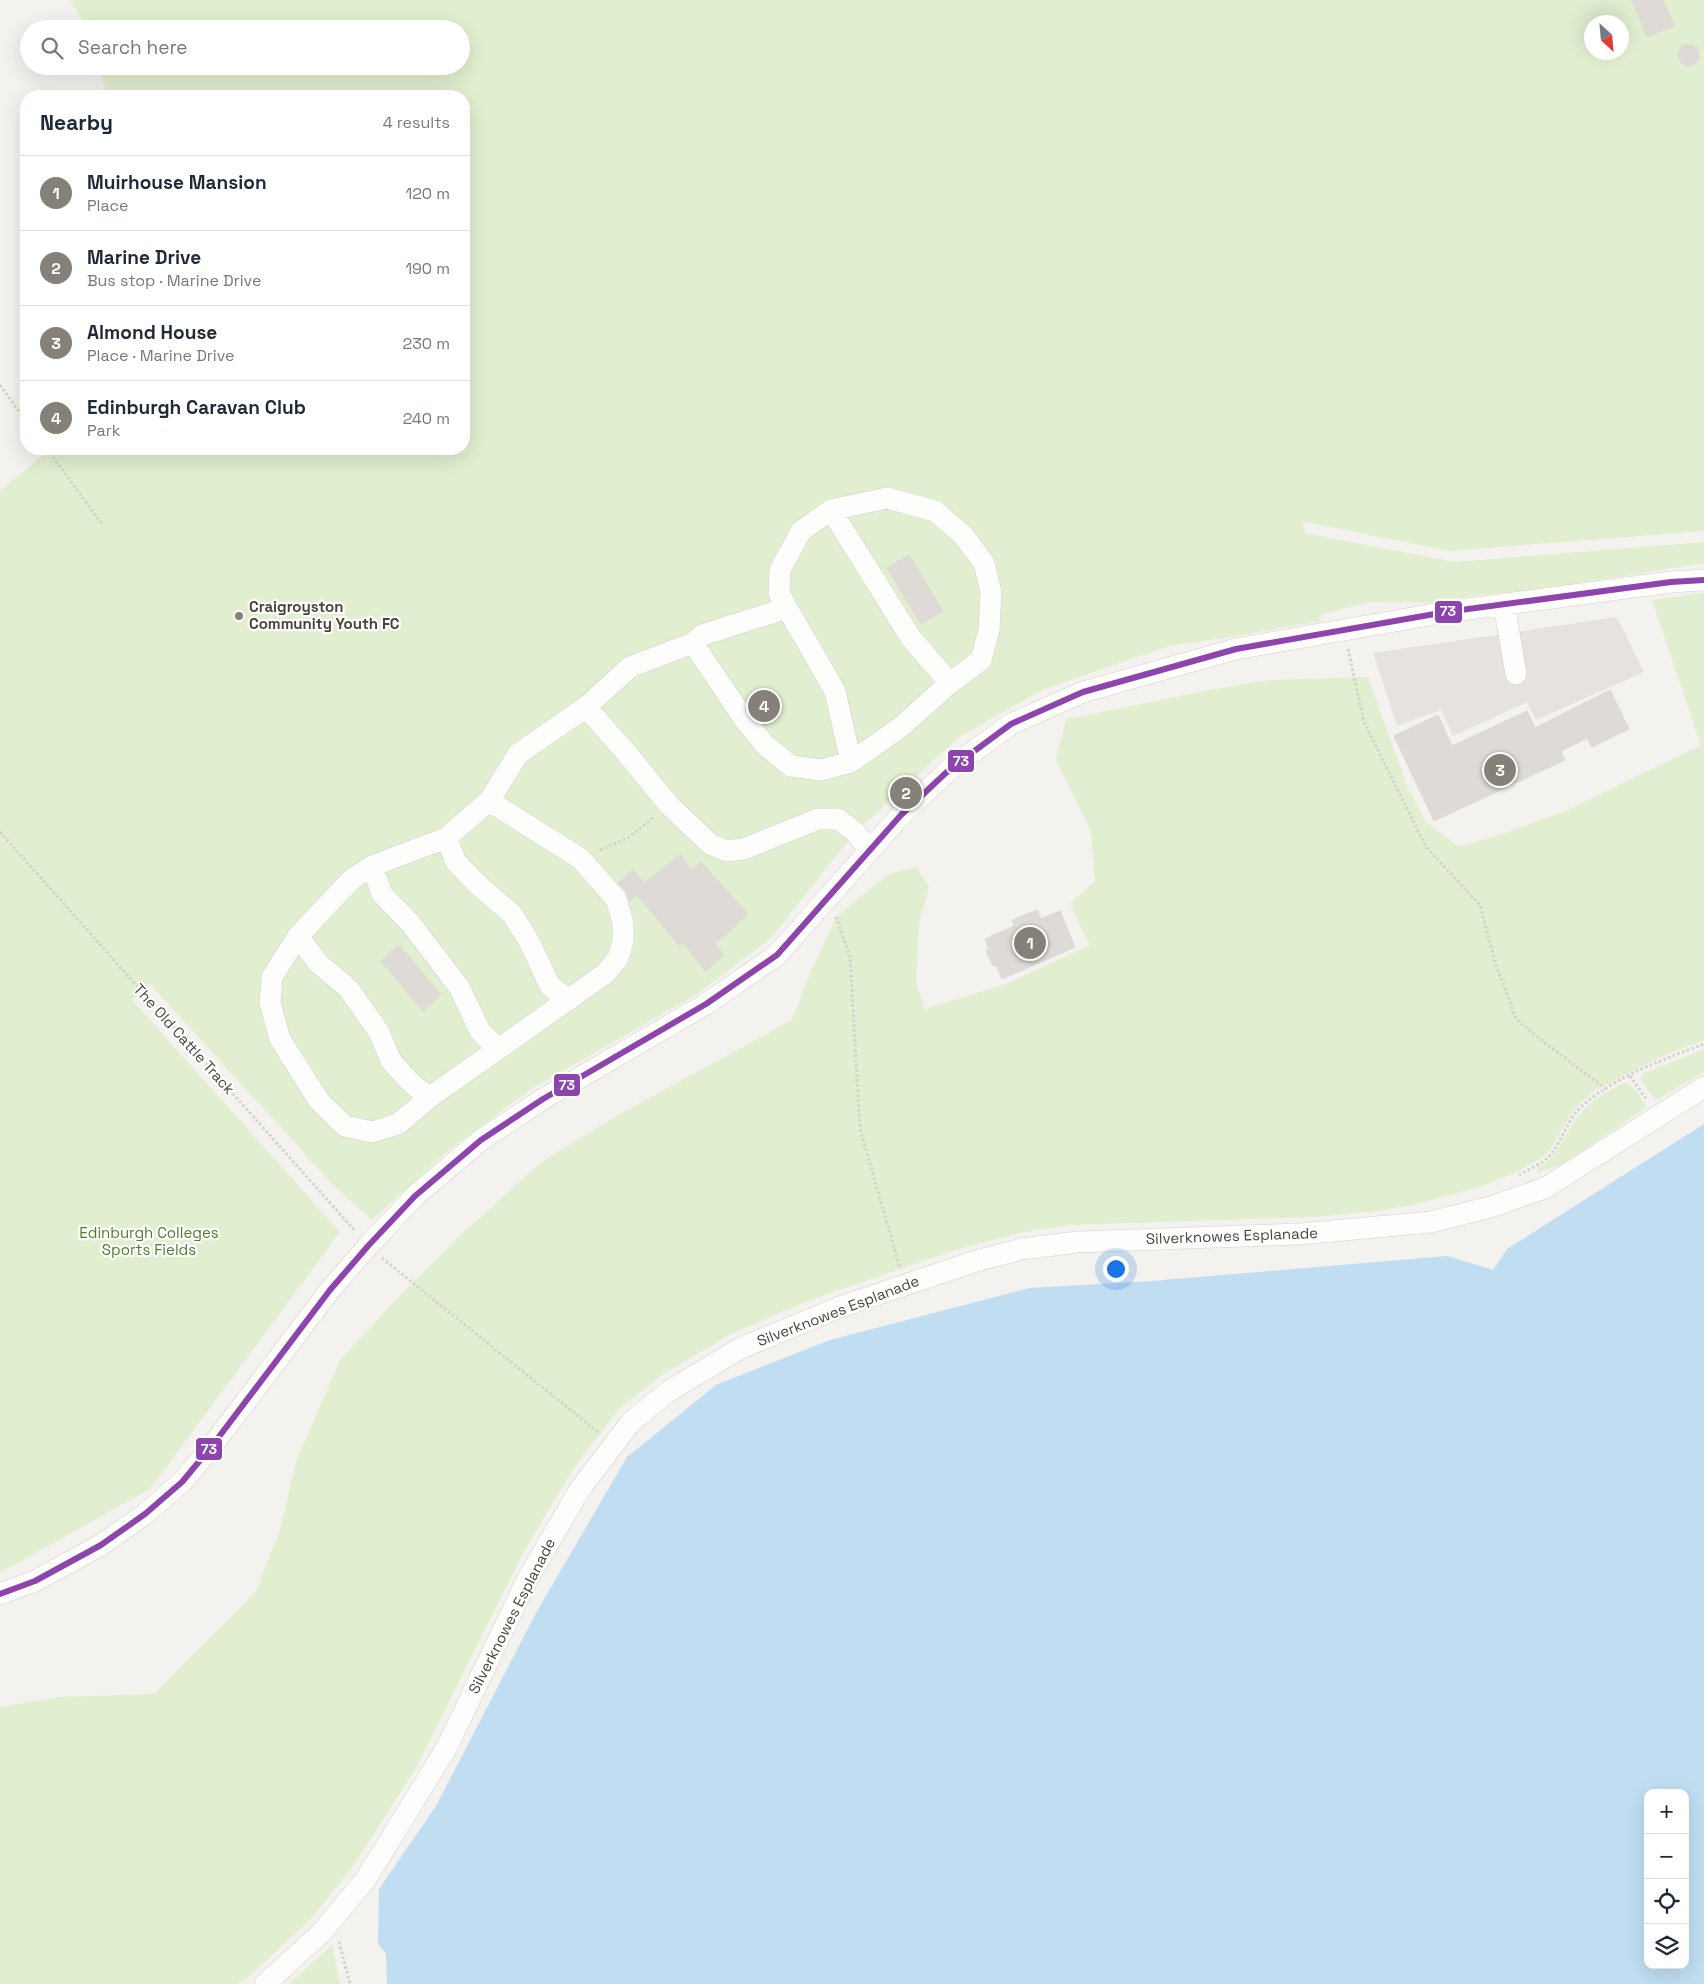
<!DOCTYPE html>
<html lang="en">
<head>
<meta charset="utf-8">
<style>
  :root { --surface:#fff; --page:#f2f2f3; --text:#1f2937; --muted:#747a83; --line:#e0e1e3; --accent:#868178 }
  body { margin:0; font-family:"Space Grotesk",sans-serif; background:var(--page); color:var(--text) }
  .controls { position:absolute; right:15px; bottom:15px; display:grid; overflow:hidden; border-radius:10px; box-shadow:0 5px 20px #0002 }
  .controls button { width:45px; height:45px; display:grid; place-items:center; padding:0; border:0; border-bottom:1px solid var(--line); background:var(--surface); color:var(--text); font:25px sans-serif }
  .compass { position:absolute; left:1584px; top:15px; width:45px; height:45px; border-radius:50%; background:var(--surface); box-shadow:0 5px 20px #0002; rotate:154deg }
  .you { position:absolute; left:1115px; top:1268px; width:18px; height:18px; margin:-12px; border:4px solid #fff; border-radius:50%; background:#1a73e8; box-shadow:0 0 0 8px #1a73e833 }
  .badge { display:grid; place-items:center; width:32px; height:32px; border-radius:50%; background:var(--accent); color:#fff; font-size:16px; font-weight:700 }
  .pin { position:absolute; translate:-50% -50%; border:2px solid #fff; box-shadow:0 1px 5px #0006 }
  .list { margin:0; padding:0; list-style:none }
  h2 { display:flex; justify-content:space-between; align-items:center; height:65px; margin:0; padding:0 20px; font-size:21px }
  h2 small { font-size:16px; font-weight:400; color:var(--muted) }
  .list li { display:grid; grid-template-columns:32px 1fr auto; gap:15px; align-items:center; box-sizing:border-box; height:75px; padding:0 20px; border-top:1px solid var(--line) }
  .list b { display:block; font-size:19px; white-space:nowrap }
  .list p { margin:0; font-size:16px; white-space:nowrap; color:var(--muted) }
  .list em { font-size:16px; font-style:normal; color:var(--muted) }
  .icon { flex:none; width:28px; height:28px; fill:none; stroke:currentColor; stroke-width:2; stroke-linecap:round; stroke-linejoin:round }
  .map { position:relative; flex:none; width:1704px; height:1984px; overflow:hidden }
  .search { position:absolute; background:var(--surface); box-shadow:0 5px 20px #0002; left:20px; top:20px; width:450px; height:55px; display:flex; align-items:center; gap:12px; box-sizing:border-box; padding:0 18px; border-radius:28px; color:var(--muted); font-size:19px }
  .panel { position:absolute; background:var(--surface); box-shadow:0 5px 20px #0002; left:20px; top:90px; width:450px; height:365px; border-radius:20px }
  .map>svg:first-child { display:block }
  .green { fill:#e1eecf; fill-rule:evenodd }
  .parking { fill:#e6e3df }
  .water { fill:#c0ddf1; fill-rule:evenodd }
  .building { fill:#dedbd6; stroke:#dcd9d4 }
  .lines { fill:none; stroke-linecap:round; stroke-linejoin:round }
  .minor-casing { stroke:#d2d0cb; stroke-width:22 }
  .path { stroke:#d3d2cc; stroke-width:3; stroke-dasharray:2.5 2.5; stroke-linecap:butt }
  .minor { stroke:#fdfdfc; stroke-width:21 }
  .bus-1-casing { stroke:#fff; stroke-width:10 }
  .bus-1 { stroke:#8e44ad; stroke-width:6 }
  .poi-dot { fill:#868178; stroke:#fff; stroke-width:2 }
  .labels { text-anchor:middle; stroke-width:4.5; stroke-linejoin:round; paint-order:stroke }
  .poi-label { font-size:15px; font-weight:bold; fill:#4b4439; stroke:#fff; text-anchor:start }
  .street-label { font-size:15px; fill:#4b4439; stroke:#fff }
  .park-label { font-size:15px; fill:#4a7f2a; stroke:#fff }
  .line-badge { stroke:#fff; stroke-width:2 }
  .badge-label { font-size:14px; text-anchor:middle; font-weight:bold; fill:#fff }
</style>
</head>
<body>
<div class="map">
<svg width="1704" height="1984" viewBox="0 0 1704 1984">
  <rect width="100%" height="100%" fill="#f4f2ee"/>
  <path class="green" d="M69 0H1704V531L1448 551 1302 521 1305 533 1455 562 1704 542V563L1531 591 1479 595 1429 603 1369 602 1320 615 1321 621 1237 636 1169 646 1042 690 961 736 855 832 771 938 697 994 533 1088 450 1149 372 1220 335 1187 150 984 132 1000 340 1232 150 1489 0 1573V491L50 449H464V96H107L99 66H461V29H89ZM1592 22H1622V52H1592Z
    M1704 593V1040L1663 1056 1595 1090 1575 1108 1551 1148 1542 1158 1516 1172 1480 1187 1409 1206 1376 1211 1314 1217 1069 1225 1024 1232 961 1248 805 1302 733 1333 663 1374 620 1408 575 1466 524 1551 416 1768 352 1868 309 1921 247 1978 238 1984H0V1707L58 1697 154 1694 257 1590 280 1530 296 1462 340 1360 387 1309 458 1237 543 1161 616 1116 792 1020 812 969 837 916 889 874 916 867 929 887 919 923 916 982 925 1009 1006 984 1090 945 1070 904 1095 881 1091 831 1056 760 1066 719 1215 689 1270 680 1368 677 1407 786 1425 821 1459 847 1499 835 1566 811 1701 745 1652 600Z
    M1704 1049V1072L1664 1096 1657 1099 1653 1097 1640 1079 1642 1074Z
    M1623 1083C1635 1085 1640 1097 1646 1106L1644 1109 1563 1164 1537 1173 1538 1168C1562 1153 1564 1132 1581 1113 1592 1099 1608 1092 1623 1083Z
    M332 1945 340 1984H289Z"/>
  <path class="parking" d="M1617 617 1644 672 1536 720 1527 702 1453 736 1441 710 1397 726 1373 653Z"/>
  <path class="water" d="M1704 1124V1984H387L386 1954 378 1944 379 1889 436 1806 536 1613 627 1457 716 1385 830 1340 1030 1288 1152 1281 1447 1256 1493 1270 1507 1249ZM1648 1793H1685V1965H1648Z"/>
  <path class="building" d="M1632 0H1663L1674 26 1647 37Z
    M1682 45H1692L1697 48 1699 54 1698 60 1694 64 1688 66 1683 64 1679 59 1678 54Z
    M909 555 943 611 921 624 887 568Z
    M1610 690 1629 729 1592 747 1587 738 1561 751 1565 760 1434 821 1394 736 1438 715 1452 746 1527 711 1535 728Z
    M680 855 691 870 701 862 748 914 715 944 724 955 706 971 683 943 680 946 637 895 630 901 626 891 618 883 633 870 644 883Z
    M1037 910 1041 919 1060 911 1075 947 1002 979 996 965 993 966 986 951 989 949 985 939 1014 926 1012 920Z
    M399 945 441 995 423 1011 381 961Z"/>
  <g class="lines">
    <defs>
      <path id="minor" d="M831 510 911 638 950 683
        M1504 604 1516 674
        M787 608 835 691 851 762
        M586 707 629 756 669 805 710 844 727 851 744 849 818 819H838L855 832 869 850
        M489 801 581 859 616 899 623 923V941L618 958 606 973 430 1097 398 1124 372 1132 345 1126 319 1101 280 1039 270 1003 272 977 298 936 352 879 372 866 446 838 489 801 518 754 586 707 630 667 693 643 702 635 787 608 779 593 780 570 801 531 831 510 887 498 935 511 963 535 984 563 991 592 989 630 981 660 950 683 902 726 851 762 821 770 791 766 765 745 744 719 693 643
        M446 838 456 862 477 884 512 914 530 943 550 986 569 1000
        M372 866 382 894 411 924 459 987 480 1031 497 1048
        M298 936 318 963 348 988 379 1032 391 1061 413 1085 430 1097
        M0 1594 35 1581 101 1545 145 1514 182 1482 212 1446 330 1290 368 1246 415 1196 481 1140 543 1099 706 1004 777 955 901 815 950 769 1011 724 1083 692 1236 649 1446 612 1671 582 1704 580
        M265 1984 321 1933 366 1879 447 1747 527 1580 580 1489 631 1422 669 1391 741 1348 840 1307 976 1261 1022 1249 1078 1242 1300 1234 1431 1222 1490 1207 1545 1188 1704 1087"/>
    </defs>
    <use href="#minor" class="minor-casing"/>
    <path class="path" d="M0 385 26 421
      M47 449 102 524
      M1348 649 1364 722 1426 847 1480 905 1495 962 1516 1019 1545 1043 1606 1089
      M0 832 355 1231
      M600 850 628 838 654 817
      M836 917 850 956 860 1129 900 1268
      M1630 1076 1647 1100
      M1519 1175C1527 1170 1537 1166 1545 1160 1561 1147 1565 1123 1579 1109 1609 1079 1664 1059 1704 1044
      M382 1258 599 1433
      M339 1942 350 1984"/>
    <use href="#minor" class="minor"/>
    <defs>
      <path id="bus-1" d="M0 1594 35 1581 101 1545 145 1514 182 1482 212 1446 330 1290 368 1246 415 1196 481 1140 543 1099 706 1004 777 955 901 815 950 769 1011 724 1083 692 1236 649 1446 612 1671 582 1704 580"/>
    </defs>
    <use href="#bus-1" class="bus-1-casing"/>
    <use href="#bus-1" class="bus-1"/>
  </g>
  <circle class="poi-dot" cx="239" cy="616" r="5"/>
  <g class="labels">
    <g class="poi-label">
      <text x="249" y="612">Craigroyston<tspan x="249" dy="17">Community Youth FC</tspan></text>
    </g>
    <g class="street-label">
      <text transform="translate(184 1039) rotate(48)" y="5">The Old Cattle Track</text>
      <text transform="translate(1232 1236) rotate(-2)" y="5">Silverknowes Esplanade</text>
      <text transform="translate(838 1311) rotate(-21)" y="5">Silverknowes Esplanade</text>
      <text transform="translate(512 1616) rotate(-63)" y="5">Silverknowes Esplanade</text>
    </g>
    <g class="park-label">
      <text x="149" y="1238">Edinburgh Colleges<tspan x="149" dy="17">Sports Fields</tspan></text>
    </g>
  </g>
  <g class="line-badge">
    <rect x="1434" y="600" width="29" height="24" rx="5" fill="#8e44ad"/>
    <rect x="947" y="749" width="28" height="24" rx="5" fill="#8e44ad"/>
    <rect x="553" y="1073" width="28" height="24" rx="5" fill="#8e44ad"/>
    <rect x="195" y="1437" width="28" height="24" rx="5" fill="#8e44ad"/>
  </g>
  <g class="badge-label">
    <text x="1448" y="616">73</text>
    <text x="961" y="766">73</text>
    <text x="567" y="1090">73</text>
    <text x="209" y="1454">73</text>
  </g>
</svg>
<div class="controls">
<button>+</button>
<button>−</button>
<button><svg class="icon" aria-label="locate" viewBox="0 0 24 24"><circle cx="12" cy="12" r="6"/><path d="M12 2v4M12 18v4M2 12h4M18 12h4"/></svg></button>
<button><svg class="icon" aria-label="layers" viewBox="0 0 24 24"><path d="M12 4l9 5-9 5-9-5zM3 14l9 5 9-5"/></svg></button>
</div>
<svg class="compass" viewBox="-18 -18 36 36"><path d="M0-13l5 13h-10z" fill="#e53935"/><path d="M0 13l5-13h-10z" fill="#747a83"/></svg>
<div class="you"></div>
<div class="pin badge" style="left:1030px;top:943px">1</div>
<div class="pin badge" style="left:906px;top:793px">2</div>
<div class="pin badge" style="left:1500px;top:770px">3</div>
<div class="pin badge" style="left:764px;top:706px">4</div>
<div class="search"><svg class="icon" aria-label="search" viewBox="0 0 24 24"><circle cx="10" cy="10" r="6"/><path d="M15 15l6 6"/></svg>Search here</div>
<section class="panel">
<h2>Nearby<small>4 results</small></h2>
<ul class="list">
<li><span class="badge">1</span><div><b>Muirhouse Mansion</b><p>Place</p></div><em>120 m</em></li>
<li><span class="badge">2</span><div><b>Marine Drive</b><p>Bus stop · Marine Drive</p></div><em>190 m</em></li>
<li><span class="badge">3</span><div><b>Almond House</b><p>Place · Marine Drive</p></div><em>230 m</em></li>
<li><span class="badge">4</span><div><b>Edinburgh Caravan Club</b><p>Park</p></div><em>240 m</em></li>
</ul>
</section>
</div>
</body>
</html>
